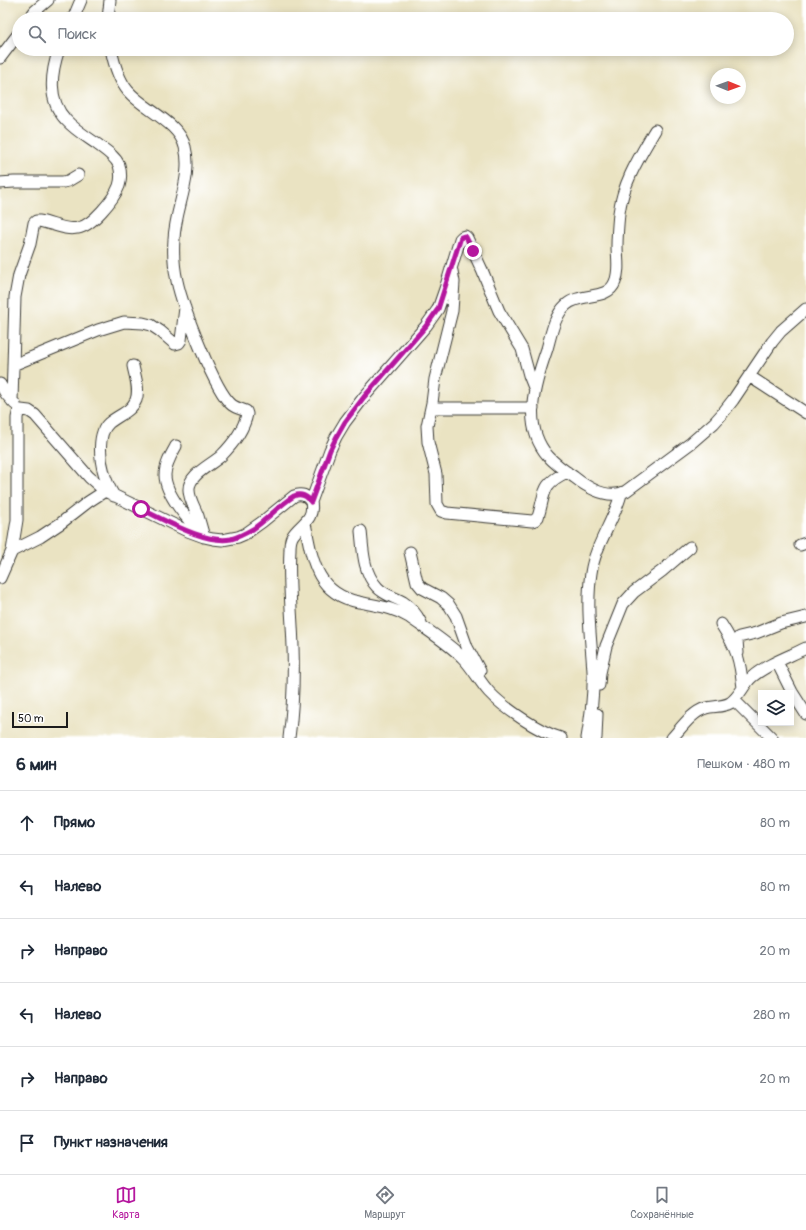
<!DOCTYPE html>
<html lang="ru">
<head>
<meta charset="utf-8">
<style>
  :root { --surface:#fff; --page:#f6f6f7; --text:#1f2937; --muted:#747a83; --line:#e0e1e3; --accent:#b5179e }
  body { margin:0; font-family:Pangolin,sans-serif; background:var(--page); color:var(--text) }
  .controls { position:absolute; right:12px; bottom:12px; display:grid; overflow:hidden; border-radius:0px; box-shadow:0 2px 10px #0003 }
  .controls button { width:36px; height:36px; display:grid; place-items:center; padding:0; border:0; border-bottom:1px solid var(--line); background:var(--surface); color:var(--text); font:20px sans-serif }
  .compass { position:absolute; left:710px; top:68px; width:36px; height:36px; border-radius:50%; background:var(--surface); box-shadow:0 2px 10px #0003; rotate:91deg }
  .scale { position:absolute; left:12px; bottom:10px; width:56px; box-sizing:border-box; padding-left:4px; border:2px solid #1c1c1c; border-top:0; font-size:11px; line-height:14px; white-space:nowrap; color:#1c1c1c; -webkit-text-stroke:3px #fff; paint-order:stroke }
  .stop { position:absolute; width:12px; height:12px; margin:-9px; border:3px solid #b5179e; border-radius:50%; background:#fff }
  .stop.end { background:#b5179e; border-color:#fff; box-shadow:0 1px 4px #0008 }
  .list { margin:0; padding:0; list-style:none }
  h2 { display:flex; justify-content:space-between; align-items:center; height:52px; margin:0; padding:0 16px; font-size:17px }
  h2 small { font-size:13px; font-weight:400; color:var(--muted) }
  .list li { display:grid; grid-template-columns:26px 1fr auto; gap:12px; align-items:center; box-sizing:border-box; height:64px; padding:0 16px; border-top:1px solid var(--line) }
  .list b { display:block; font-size:15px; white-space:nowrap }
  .list em { font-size:13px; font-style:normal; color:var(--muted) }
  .icon { flex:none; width:22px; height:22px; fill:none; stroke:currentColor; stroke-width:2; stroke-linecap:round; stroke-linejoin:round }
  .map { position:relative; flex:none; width:806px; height:738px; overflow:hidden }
  .search { position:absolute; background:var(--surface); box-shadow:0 2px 10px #0003; left:12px; right:12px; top:12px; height:44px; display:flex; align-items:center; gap:10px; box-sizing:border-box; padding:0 14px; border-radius:22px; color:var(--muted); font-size:15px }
  .sheet { height:436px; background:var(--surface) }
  nav { display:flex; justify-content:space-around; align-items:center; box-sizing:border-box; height:56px; border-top:1px solid var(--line); background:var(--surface); font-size:11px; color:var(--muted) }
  nav a { display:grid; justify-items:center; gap:2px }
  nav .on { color:var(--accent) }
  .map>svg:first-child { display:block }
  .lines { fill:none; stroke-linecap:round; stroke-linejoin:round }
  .minor-casing { stroke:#3b3a35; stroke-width:13 }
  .minor { stroke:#fff; stroke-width:11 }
  .route { stroke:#b5179e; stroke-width:5 }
</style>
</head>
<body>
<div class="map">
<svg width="806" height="738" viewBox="0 0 806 738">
  <rect width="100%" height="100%" fill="#fff"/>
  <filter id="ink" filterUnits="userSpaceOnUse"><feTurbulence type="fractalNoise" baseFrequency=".025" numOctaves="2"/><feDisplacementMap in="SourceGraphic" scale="8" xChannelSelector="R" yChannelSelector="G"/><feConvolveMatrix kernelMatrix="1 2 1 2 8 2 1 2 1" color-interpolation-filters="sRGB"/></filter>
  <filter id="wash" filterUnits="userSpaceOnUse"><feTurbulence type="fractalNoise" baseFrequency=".012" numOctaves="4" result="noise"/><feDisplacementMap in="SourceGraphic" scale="16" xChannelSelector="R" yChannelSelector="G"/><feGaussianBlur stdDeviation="0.9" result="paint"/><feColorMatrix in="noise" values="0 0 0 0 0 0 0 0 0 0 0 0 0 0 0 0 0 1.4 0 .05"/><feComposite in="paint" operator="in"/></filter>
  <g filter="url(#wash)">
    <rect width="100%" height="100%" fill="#eae3c2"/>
  </g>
  <g filter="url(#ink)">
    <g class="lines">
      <defs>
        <path id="minor" d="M29 19 35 11 48 0
          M73 19 81 0
          M108 19 110 0
          M111 49C114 64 118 79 128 91 144 110 179 122 185 147 193 177 175 209 174 239 173 253 174 268 177 281 182 305 215 392 232 405 236 408 241 409 246 411L247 414C244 429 232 445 221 456 211 465 188 475 189 490 189 499 195 508 198 516 200 523 202 530 204 537
          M0 58 19 33
          M655 130C640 156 623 182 619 213 618 224 617 235 617 246 617 258 620 271 615 282 608 301 580 292 566 305 554 316 551 335 547 349 535 383 521 425 548 456 555 464 565 471 574 477 588 488 609 500 626 491L691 443 714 423 722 414 733 400 772 342 781 331 806 309
          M0 183 14 182H63L68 181 78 175
          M452 271 454 282 452 311 435 379 432 403 427 426 428 442 436 474 437 504 441 511 447 513 532 521 535 520 538 517C546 492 540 485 567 472
          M13 365 98 330 124 322 143 323 151 325 160 331 175 344 179 343 181 340 185 308
          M749 376 806 413
          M0 384 6 394 15 404
          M12 401 15 297 19 275 30 244 34 223 36 221H39C52 223 65 231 78 228 92 226 114 199 119 186 121 180 121 172 119 165 115 156 105 150 97 144 87 137 75 130 66 120 47 100 51 73 59 49
          M431 408H533
          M176 446C171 455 165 465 165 475 165 494 189 522 202 533
          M114 496C110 489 106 481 104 473 100 460 97 433 109 423 118 415 131 412 136 400 140 389 135 377 133 366
          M311 502 330 450 336 437 345 422 364 397 426 326 438 309 445 289 460 239 462 237 465 236 467 238 482 270 499 311 522 349 529 375 535 390
          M305 523C312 559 316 594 359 602 377 606 393 607 409 617 427 630 447 642 463 658 473 668 479 681 489 692 504 708 539 732 561 738
          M361 531C363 550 363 572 377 587 384 595 394 597 403 602 411 607 417 615 421 623
          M800 545 806 543
          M12 551 40 537 61 523 88 502 105 491
          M410 552 417 582 422 588 441 598 449 605 456 616 467 647 480 671
          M0 578 12 551 17 520V418L18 413 21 410 29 411 35 415 89 477 105 491 185 530 204 537 213 539 222 540 238 537 245 534 262 522 294 496C301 493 307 495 311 502 315 521 299 524 292 537 290 541 290 545 290 549 288 582 292 614 293 647 294 677 293 708 289 738
          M721 624C737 649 740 659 743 688
          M738 653 737 640 739 637 756 633 781 623 806 617
          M777 662 792 692 806 714
          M599 685 600 673 606 646 623 604 634 592 662 571 690 547
          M734 700 772 738
          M587 738C591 716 594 694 593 671 591 639 586 606 591 573 595 545 614 521 621 494
          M596 738 597 714
          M672 738C682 727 692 712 706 708 714 706 723 707 730 703 740 696 743 685 752 677 767 664 788 657 806 648"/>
      </defs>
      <use href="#minor" class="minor-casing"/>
      <use href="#minor" class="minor"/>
    </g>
  </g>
  <g class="lines" filter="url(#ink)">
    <path class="route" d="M141 509C165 520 204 544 231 539 239 537 246 533 253 529 268 519 279 505 294 496 301 493 307 496 311 502L330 450 336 438 345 422 364 397 426 326 438 309 461 237 464 236 466 237 473 251"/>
  </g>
</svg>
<div class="controls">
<button><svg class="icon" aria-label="layers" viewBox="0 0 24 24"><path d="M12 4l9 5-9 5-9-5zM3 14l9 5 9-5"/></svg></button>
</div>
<svg class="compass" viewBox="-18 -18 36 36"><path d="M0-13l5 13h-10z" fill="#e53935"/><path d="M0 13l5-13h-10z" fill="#747a83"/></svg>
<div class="scale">50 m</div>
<div class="stop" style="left:141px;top:509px"></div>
<div class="stop end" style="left:473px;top:251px"></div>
<div class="search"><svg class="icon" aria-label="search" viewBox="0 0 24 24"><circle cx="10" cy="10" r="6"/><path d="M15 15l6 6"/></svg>Поиск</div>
</div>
<section class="sheet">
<h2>6 мин<small>Пешком · 480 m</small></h2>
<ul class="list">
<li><svg class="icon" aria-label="ahead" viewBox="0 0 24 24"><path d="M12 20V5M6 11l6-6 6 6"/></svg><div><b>Прямо</b></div><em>80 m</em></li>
<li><svg class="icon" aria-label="left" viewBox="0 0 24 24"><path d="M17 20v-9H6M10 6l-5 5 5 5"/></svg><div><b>Налево</b></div><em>80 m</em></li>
<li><svg class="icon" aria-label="right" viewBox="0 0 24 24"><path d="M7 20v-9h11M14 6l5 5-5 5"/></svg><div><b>Направо</b></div><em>20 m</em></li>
<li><svg class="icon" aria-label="left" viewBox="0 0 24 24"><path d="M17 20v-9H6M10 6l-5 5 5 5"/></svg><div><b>Налево</b></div><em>280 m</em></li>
<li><svg class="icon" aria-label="right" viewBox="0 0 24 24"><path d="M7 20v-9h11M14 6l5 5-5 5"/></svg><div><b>Направо</b></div><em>20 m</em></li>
<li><svg class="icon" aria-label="arrive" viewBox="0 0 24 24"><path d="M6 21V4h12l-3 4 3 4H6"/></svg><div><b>Пункт назначения</b></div></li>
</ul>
</section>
<nav>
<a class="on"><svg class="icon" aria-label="map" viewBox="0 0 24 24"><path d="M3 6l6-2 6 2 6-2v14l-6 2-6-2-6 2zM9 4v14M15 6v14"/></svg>Карта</a>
<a><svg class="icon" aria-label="directions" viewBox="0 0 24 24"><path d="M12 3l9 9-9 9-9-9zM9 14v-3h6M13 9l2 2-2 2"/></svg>Маршрут</a>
<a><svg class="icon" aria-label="saved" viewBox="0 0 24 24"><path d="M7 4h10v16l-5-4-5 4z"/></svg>Сохранённые</a>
</nav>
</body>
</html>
